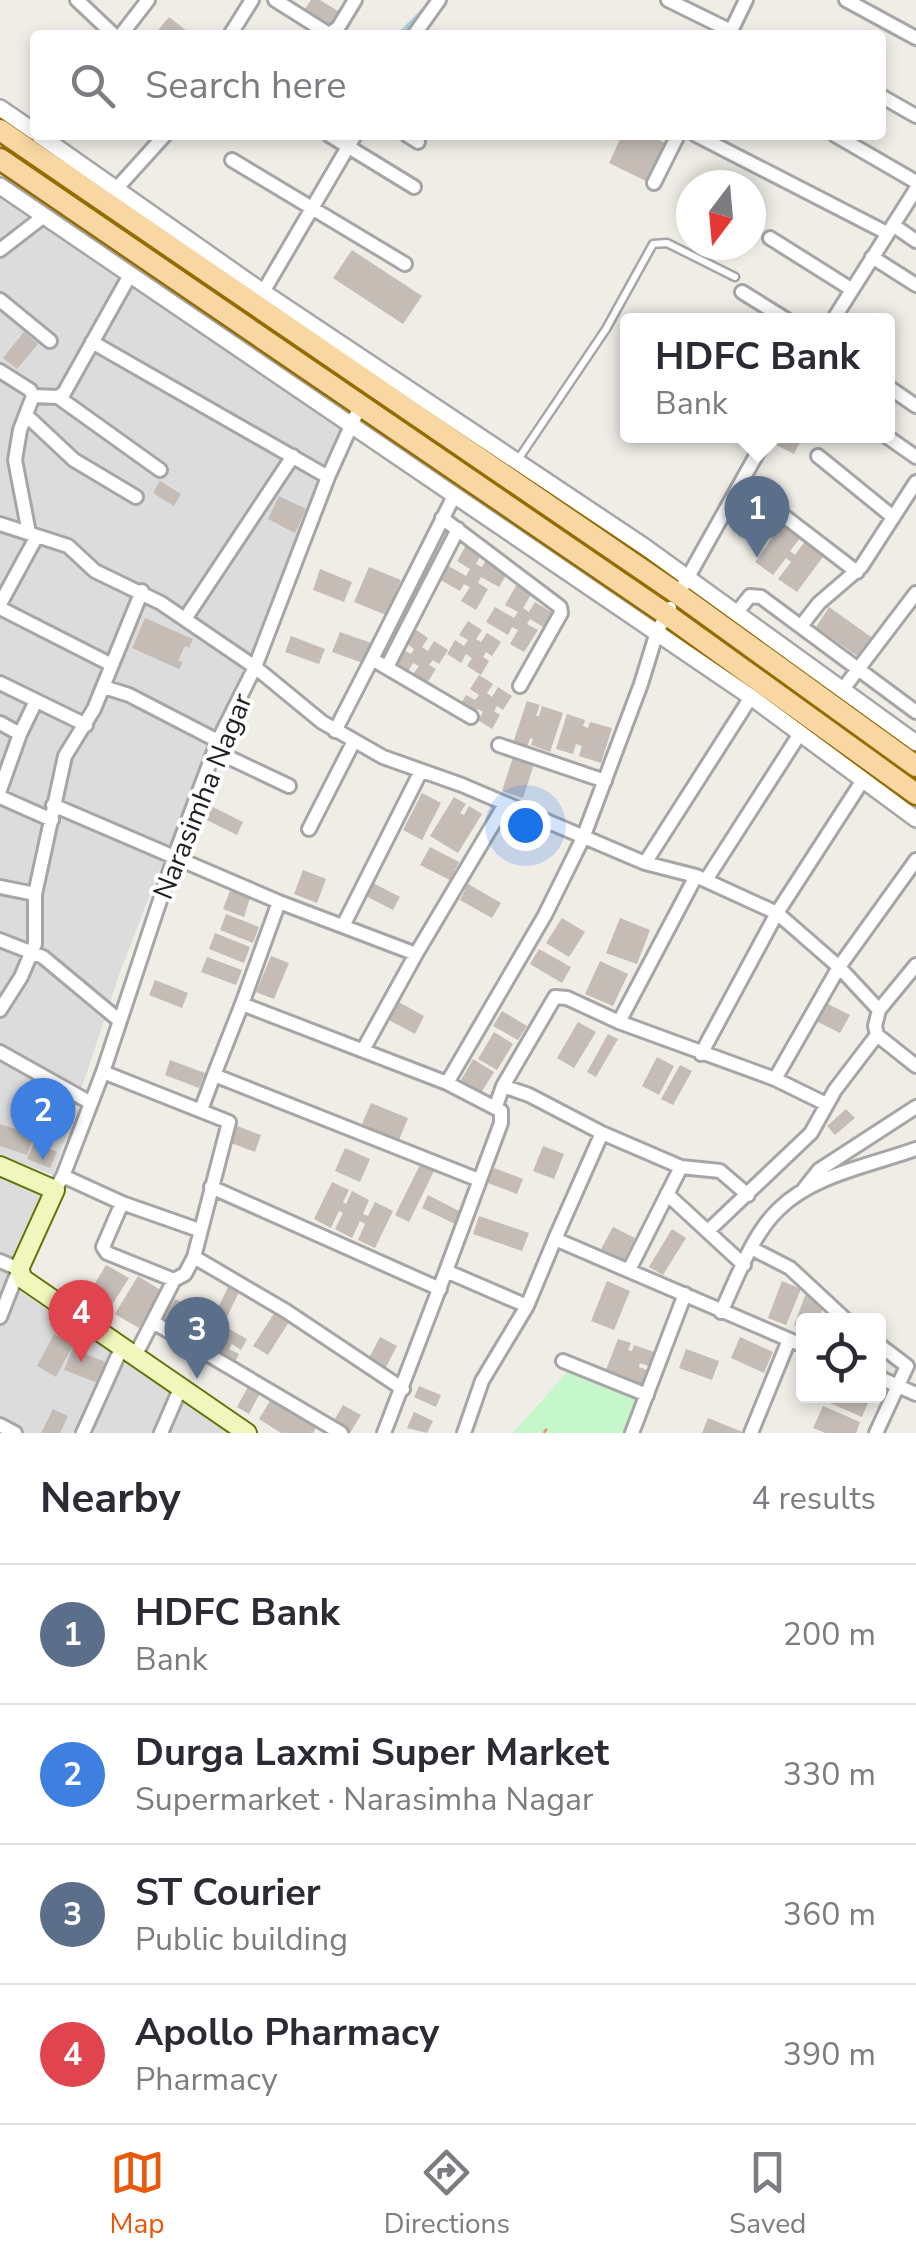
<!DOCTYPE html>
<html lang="en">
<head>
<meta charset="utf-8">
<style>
  :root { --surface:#fff; --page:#f2f2f3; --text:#2b2b33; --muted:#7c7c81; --line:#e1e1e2; --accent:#ea580c }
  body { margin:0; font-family:"Nunito Sans",sans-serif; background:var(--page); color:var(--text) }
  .controls { position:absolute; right:30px; bottom:30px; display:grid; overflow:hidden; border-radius:10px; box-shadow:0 5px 15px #0003 }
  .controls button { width:90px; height:90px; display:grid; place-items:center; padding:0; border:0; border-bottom:2px solid var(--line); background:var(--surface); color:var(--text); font:50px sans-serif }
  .compass { position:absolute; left:676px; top:170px; width:90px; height:90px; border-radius:50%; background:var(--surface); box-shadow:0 5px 15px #0003; rotate:196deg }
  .you { position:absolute; left:525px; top:825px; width:35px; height:35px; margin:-25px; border:8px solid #fff; border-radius:50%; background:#1a73e8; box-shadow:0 0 0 15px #1a73e833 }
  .badge { display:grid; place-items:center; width:65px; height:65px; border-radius:50%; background:var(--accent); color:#fff; font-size:32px; font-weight:700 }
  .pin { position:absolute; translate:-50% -82px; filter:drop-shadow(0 2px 5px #0008) }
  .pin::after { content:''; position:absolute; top:52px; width:35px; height:30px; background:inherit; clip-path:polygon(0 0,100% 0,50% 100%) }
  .popup { position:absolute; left:620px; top:313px; width:275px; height:130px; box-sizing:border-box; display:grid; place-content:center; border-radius:10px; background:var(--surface); filter:drop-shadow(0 2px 8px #0005); font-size:32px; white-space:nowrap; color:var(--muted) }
  .popup b { font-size:38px; color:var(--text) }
  .popup::after { content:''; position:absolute; left:50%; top:100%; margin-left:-20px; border:20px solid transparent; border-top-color:var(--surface) }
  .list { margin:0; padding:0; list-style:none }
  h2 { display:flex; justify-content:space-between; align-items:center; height:130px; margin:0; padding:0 40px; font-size:42px }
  h2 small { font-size:32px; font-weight:400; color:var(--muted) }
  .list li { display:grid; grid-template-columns:65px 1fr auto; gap:30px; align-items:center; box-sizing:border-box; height:140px; padding:0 40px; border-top:2px solid var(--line) }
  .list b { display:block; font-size:38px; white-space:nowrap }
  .list p { margin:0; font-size:32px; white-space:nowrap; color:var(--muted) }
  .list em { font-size:32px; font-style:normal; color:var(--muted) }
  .icon { flex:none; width:55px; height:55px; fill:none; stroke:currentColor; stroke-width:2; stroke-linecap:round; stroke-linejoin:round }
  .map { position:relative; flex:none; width:916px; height:1433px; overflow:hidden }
  .search { position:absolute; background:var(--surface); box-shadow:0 5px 15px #0003; left:30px; right:30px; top:30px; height:110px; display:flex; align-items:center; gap:25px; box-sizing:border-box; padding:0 35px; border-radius:10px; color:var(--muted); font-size:38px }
  .sheet { height:690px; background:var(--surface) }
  nav { display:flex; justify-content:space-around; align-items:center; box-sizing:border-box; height:140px; border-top:2px solid var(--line); background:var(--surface); font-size:28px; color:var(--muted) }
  nav a { display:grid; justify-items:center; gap:5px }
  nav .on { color:var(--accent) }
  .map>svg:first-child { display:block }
  .residential { fill:#dddcdc }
  .park { fill:#c5f7cb }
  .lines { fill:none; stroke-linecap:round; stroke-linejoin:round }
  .stream { stroke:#a8cddb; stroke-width:4 }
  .building { fill:#c4bcb5 }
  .service-casing { stroke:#a6a6a6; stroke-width:11 }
  .minor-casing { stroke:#a6a6a6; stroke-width:18 }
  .tertiary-casing { stroke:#a6a6a6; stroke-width:20 }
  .secondary-casing { stroke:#627309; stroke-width:22 }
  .primary-casing { stroke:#946c06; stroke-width:25 }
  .path { stroke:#f58671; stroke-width:2.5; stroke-dasharray:5 5; stroke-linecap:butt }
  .service { stroke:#fff; stroke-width:6 }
  .minor { stroke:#fff; stroke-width:12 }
  .tertiary { stroke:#fff; stroke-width:15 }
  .secondary { stroke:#f1f7bc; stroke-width:18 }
  .primary { stroke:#f8d7a2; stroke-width:20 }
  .labels { text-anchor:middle; stroke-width:8; stroke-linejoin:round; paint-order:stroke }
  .street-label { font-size:28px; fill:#1f1f1f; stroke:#fff }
</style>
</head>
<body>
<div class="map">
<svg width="916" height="1433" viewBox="0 0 916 1433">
  <rect width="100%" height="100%" fill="#efede6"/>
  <path class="residential" d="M0 194 349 434 236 686 165 856 120 972 53 1175 0 1155Z
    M0 1176 42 1194 7 1283 233 1433H0Z"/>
  <path class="park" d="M569 1370 642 1400 628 1433H513Z"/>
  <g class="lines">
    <path class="stream" d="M399 35 433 0"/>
  </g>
  <path class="building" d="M311 0H320L341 13 330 30 302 13Z
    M169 17 192 35H154Z
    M622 135H649L665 143 646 181 609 163Z
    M352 250 422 296 403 324 333 278Z
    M24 332 38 344 17 369 3 358Z
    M776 436H803L794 454 772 443Z
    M160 481 181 494 174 506 153 493Z
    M279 496 306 509 295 533 268 519Z
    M783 523 801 537 790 551 795 555 806 540 825 554 797 592 778 579 791 562 786 558 773 575 755 562Z
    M468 542 483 551 476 564 482 567 486 560 508 572 499 587 481 577 478 583 488 589 476 610 461 601 470 587 464 584 460 591 437 578 445 564 466 576 470 569 457 561Z
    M369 567 401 580 386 615 354 602Z
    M320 569 352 582 344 602 313 590Z
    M517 584 532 593 523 608 529 612 535 602 556 615 548 630 530 619 527 624 538 630 524 652 510 644 518 630 512 627 508 635 486 622 495 607 514 618 518 612 505 605Z
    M829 607 874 639 860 658 816 627Z
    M145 618 193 639 189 648 185 646 178 661 183 662 179 669 132 648Z
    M468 621 482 630 476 639 481 642 487 633 501 642 492 656 486 652 483 657 489 661 481 675 467 666 472 658 466 654 461 663 447 654 455 640 464 646 468 640 459 635Z
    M415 629 428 638 422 647 428 651 434 641 448 650 439 664 433 660 429 665 436 669 427 683 413 674 419 666 413 663 408 671 394 662 402 649 411 654 414 649 406 643Z
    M340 632 374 644 366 664 332 652Z
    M291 636 325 649 319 664 285 652Z
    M479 675 493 684 487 693 492 697 498 687 512 696 503 710 497 706 494 711 500 715 492 729 478 720 483 712 478 709 472 717 458 708 466 695 475 700 479 695 470 689Z
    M527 701 540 705 536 716H539L542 706 563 713 550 752 531 745 533 739 530 738 527 748 513 743Z
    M567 714 585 720 583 726 588 728 590 722 612 728 601 763 579 756 582 746 576 744 573 754 556 749Z
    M514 754 535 761 523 798 502 791Z
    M422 793 441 803 422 840 403 830Z
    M454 797 466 804 460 813 464 815 469 806 482 814 458 853 430 836Z
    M209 805 243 822 237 835 203 818Z
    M430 847 459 862 450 880 420 865Z
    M303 870 326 879 317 903 294 894Z
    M373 883 400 897 393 910 366 896Z
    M468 884 501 903 492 918 460 900Z
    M230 891 250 898 244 917 223 909Z
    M226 914 259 927 253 943 220 930Z
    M562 918 585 932 569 957 546 943Z
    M620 918 650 930 637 964 606 953Z
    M215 933 250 947 244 963 209 949Z
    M539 949 571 967 562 983 530 964Z
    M271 956 289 963 274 999 256 992Z
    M207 957 242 970 236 985 201 972Z
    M600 961 628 974 613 1006 585 994Z
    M155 980 188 993 182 1008 149 995Z
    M397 1001 424 1016 415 1034 387 1019Z
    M826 1003 850 1015 840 1033 816 1021Z
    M502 1011 527 1026 518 1040 493 1026Z
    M578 1022 596 1032 574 1068 557 1058Z
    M494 1032 513 1044 497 1070 478 1059Z
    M608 1034 618 1039 596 1077 587 1072Z
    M657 1057 674 1066 659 1095 642 1086Z
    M473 1059 494 1072 481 1093 461 1080Z
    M170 1060 205 1073 199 1088 165 1075Z
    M680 1065 692 1071 673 1105 661 1099Z
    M371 1103 408 1118 399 1140 362 1124Z
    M846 1109 855 1118 835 1135 827 1126Z
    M0 1124 34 1135 27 1155 0 1146Z
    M237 1126 261 1135 255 1152 231 1143Z
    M34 1143 57 1152 50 1168 27 1159Z
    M543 1146 564 1154 554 1179 533 1171Z
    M345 1148 370 1159 360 1182 335 1171Z
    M420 1165 434 1171 409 1222 395 1215Z
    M494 1168 523 1179 517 1194 488 1183Z
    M332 1182 349 1190 343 1202 346 1204 352 1191 369 1200 363 1214 368 1216 375 1202 393 1211 375 1248 358 1240 365 1224 360 1221 352 1238 335 1229 343 1213 339 1211 331 1228 314 1219Z
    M428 1195 461 1212 455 1224 422 1208Z
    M479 1216 529 1233 522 1251 473 1234Z
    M613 1227 635 1238 624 1260 601 1249Z
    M672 1229 686 1238 663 1275 649 1267Z
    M106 1265 129 1278 110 1308 88 1295Z
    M138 1276 162 1291 139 1328 115 1314Z
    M607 1281 630 1291 614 1330 591 1321Z
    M782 1281 801 1289 786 1325 768 1318Z
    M228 1287 239 1292 227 1317 216 1312Z
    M806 1293 826 1301 818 1320H804V1329L794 1325Z
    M175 1299 210 1318 206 1326 209 1328 213 1320 247 1339 241 1350 232 1344 229 1349 239 1354 234 1364 212 1352 218 1343 213 1340 207 1349 186 1338 191 1329 188 1327 183 1336 161 1324Z
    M275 1312 289 1322 268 1355 253 1346Z
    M54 1334 73 1345 56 1377 37 1366Z
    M380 1337 397 1346 385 1369 368 1360Z
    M740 1337 773 1352 764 1373 731 1358Z
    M618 1339 631 1343 628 1350 632 1351 634 1345 657 1353 651 1367 640 1363 639 1367 650 1371 645 1385 606 1370Z
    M72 1349 111 1364 103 1385 64 1370Z
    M686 1349 719 1361 712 1380 679 1368Z
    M249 1385 261 1391 249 1414 237 1407Z
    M419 1386 441 1395 436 1407 414 1397Z
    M825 1396H871L862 1417 823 1400Z
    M270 1401 316 1428 313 1433H281L259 1419Z
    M343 1405 361 1415 350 1433 331 1426Z
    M823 1406 860 1422 856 1433H825L813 1428Z
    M53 1409 68 1416 60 1433H41Z
    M414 1412 433 1421 427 1433 407 1428Z
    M708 1418 745 1433H702Z"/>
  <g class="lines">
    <defs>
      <path id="service" d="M519 458 606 329 653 244 667 243 735 277"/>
      <path id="minor" d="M77 0 114 35
        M275 0 329 34 338 28 355 0
        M668 0 731 31 746 0
        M846 0 916 38
        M121 35 148 0
        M230 35 252 0
        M414 35 439 0
        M881 96 916 116
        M329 135 414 187
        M407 135 418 142
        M696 135 887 233
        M835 135 916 182
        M232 160 405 264
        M654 183 678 135
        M117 188 165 135
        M893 225 916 241
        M770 238 851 289
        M0 250 44 216
        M872 257 916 285
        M263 292 355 135
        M742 292 787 320
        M0 300 50 341
        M833 320 916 189
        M92 342 328 477
        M0 371 30 390 33 396 20 430 15 460 29 533
        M887 386 916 406
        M33 396 58 397 64 393 130 275
        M58 397 160 470
        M27 416 74 460 136 497
        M886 436 916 457
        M818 456 893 517
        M454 496 372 659 471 717
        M780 513 857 572
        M442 518 560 607 561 613 520 686
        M0 524 68 546 95 571 161 603 255 667 322 722 383 757 462 785 645 863 696 876 777 913 839 967 879 1010 916 965
        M683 586 767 436
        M0 604 37 536
        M0 608 112 665
        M738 611 750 596 761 597 916 712
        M185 619 293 456
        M801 626 819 603 861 567 916 482
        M387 667 458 529
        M0 683 86 725
        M104 687 129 695 218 741
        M843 689 916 593
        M0 723 20 734
        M335 731 372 659
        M499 745 605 781
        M215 751 289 786
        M0 790 20 734 36 701
        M0 797 52 820
        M53 805 279 902 416 954 505 804
        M309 829 354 741
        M645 863 751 697
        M696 876 619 1022 775 1079 826 1104
        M706 880 801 732
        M0 887 35 894
        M343 926 421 771
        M0 940 43 957 120 1021
        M242 1004 279 902
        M0 1010 21 977 35 944V894L65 756 94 709 142 591
        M879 1010 875 1026 877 1035 916 1066
        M363 1050 416 954
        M0 1052 91 1103
        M701 1054 777 913 863 780
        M103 1072 229 1122 194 1257 286 1311 403 1389
        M775 1079 839 967 916 860
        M447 1083 545 915 583 838 641 684 657 632 670 608
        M503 1086 529 1095 602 1133 681 1167 720 1171 748 1195
        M496 1106 503 1086 555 997 567 998 619 1022
        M201 1110 214 1075
        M63 1176 122 1203 199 1230
        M211 1187 440 1289
        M804 1189 819 1170 916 1107
        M55 1190 63 1176 103 1072 175 855 218 741 255 667 328 477 360 406
        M667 1194 744 1265
        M122 1203 103 1247 107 1253 174 1280 185 1274 194 1257
        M709 1230 811 1133 835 1090 877 1035
        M555 1239 602 1133
        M753 1249 790 1268 846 1320
        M0 1261 19 1269 0 1317
        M629 1270 681 1167
        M446 1271 501 1123V1111L447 1083 242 1004 214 1075 479 1180
        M721 1312C737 1279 752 1234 779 1209 813 1175 872 1165 916 1149
        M153 1322 341 1433
        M135 1356 174 1280
        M563 1361 647 1395
        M878 1377 916 1394
        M0 1425 15 1433
        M83 1433 121 1349
        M161 1433 180 1389
        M384 1433 446 1271 527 1306 555 1239 804 1346
        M464 1433 482 1381 527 1306
        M632 1433 685 1294
        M751 1433 789 1340
        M876 1433 907 1366 878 1344"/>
      <path id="tertiary" d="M0 108 35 132
        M39 135 263 292 645 547 916 743
        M0 186 751 697 916 819"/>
      <path id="secondary" d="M0 1166 55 1190 19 1269 23 1279 247 1433"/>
      <path id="primary" d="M0 130 678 594 916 766
        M0 159 666 614 916 794"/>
    </defs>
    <use href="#service" class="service-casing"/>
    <use href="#minor" class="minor-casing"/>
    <use href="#tertiary" class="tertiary-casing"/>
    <use href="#secondary" class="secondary-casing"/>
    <use href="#primary" class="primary-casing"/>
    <path class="path" d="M544 1433 547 1428"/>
    <use href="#service" class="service"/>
    <use href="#minor" class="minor"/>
    <use href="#tertiary" class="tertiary"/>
    <use href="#secondary" class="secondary"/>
    <use href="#primary" class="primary"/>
  </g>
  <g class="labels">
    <g class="street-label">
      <text transform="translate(202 796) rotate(-68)" y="10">Narasimha Nagar</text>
    </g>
  </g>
</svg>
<div class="controls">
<button><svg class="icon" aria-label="locate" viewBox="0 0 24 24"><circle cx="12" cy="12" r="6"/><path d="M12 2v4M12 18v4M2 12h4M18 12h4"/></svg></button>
</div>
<svg class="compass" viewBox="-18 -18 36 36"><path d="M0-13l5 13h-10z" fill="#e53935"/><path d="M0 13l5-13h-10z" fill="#7c7c81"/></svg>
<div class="you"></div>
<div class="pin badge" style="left:757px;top:558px;background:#5c6f8a">1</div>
<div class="popup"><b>HDFC Bank</b>Bank</div>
<div class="pin badge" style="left:43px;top:1160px;background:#3f7fe0">2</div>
<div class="pin badge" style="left:197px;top:1379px;background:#5c6f8a">3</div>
<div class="pin badge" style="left:81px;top:1362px;background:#e0444e">4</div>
<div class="search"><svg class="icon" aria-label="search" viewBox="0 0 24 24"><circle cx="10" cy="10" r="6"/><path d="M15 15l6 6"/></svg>Search here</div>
</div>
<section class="sheet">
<h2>Nearby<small>4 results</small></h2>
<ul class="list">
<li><span class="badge" style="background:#5c6f8a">1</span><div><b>HDFC Bank</b><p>Bank</p></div><em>200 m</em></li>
<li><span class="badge" style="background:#3f7fe0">2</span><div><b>Durga Laxmi Super Market</b><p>Supermarket · Narasimha Nagar</p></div><em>330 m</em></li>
<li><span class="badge" style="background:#5c6f8a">3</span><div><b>ST Courier</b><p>Public building</p></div><em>360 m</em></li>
<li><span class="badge" style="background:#e0444e">4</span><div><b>Apollo Pharmacy</b><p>Pharmacy</p></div><em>390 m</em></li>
</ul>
</section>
<nav>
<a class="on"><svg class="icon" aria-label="map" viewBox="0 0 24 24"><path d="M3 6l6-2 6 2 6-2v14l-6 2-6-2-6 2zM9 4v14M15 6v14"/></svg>Map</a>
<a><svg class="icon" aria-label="directions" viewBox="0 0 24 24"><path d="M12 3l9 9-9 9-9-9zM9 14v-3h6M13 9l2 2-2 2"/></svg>Directions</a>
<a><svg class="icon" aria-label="saved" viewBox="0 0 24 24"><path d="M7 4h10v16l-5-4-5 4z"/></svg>Saved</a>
</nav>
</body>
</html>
